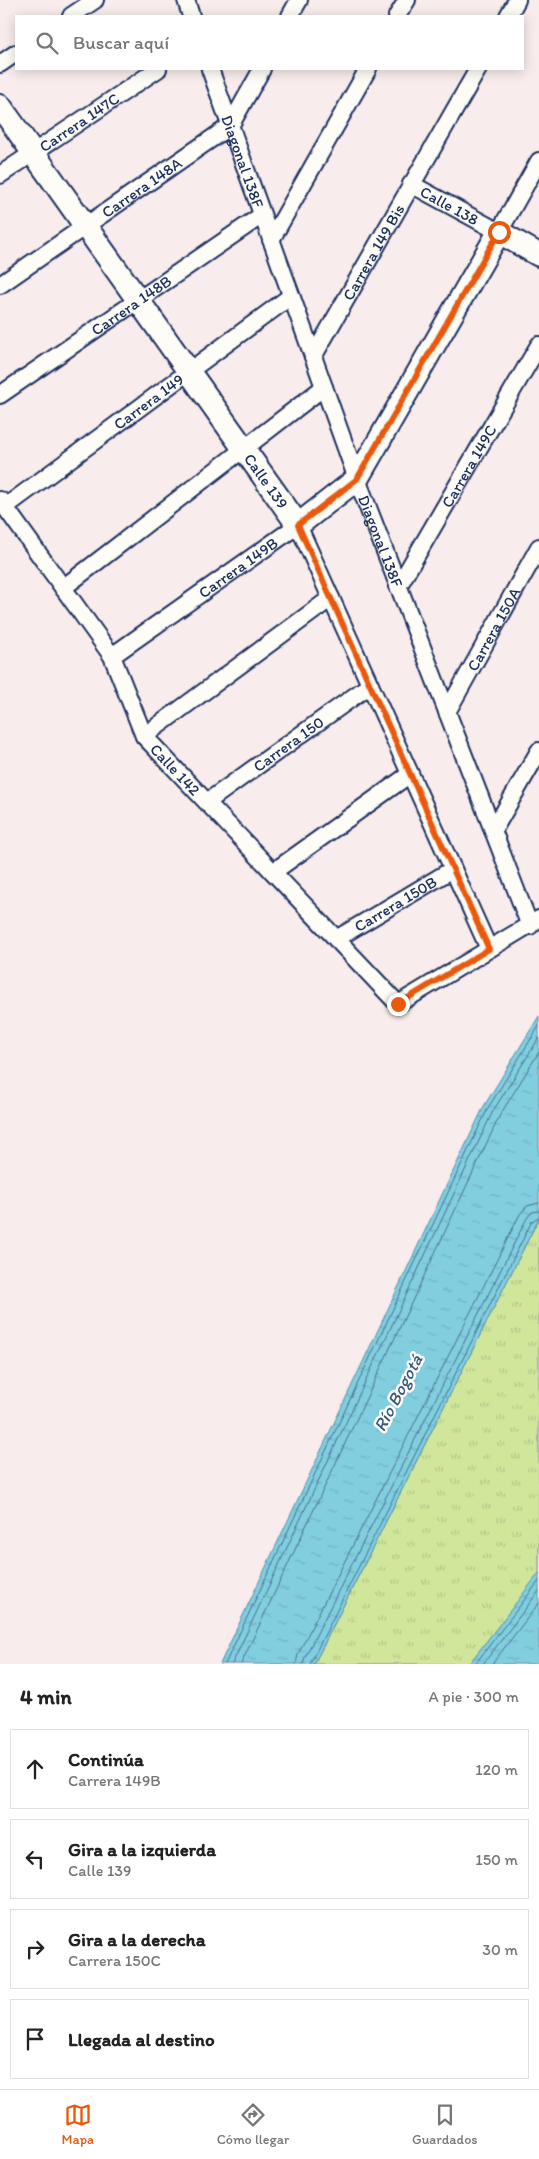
<!DOCTYPE html>
<html lang="es">
<head>
<meta charset="utf-8">
<style>
  :root { --surface:#fff; --page:#f2f2f2; --text:#222; --muted:#767676; --line:#e0e0e0; --accent:#ea580c }
  body { margin:0; font-family:Itim,sans-serif; background:var(--page); color:var(--text) }
  .stop { position:absolute; width:15px; height:15px; margin:-11px; border:4px solid #ea580c; border-radius:50%; background:#fff }
  .stop.end { background:#ea580c; border-color:#fff; box-shadow:0 1px 5px #0008 }
  .list { margin:0; padding:0; list-style:none }
  h2 { display:flex; justify-content:space-between; align-items:center; height:65px; margin:0; padding:0 20px; font-size:21px }
  h2 small { font-size:16px; font-weight:400; color:var(--muted) }
  .list li { display:grid; grid-template-columns:32px 1fr auto; gap:15px; align-items:center; box-sizing:border-box; height:80px; margin:0 10px 10px; padding:0 10px; border:1px solid var(--line); border-radius:0px }
  .list b { display:block; font-size:19px; white-space:nowrap }
  .list p { margin:0; font-size:16px; white-space:nowrap; color:var(--muted) }
  .list em { font-size:16px; font-style:normal; color:var(--muted) }
  .icon { flex:none; width:28px; height:28px; fill:none; stroke:currentColor; stroke-width:2; stroke-linecap:round; stroke-linejoin:round }
  .map { position:relative; flex:none; width:539px; height:1664px; overflow:hidden }
  .search { position:absolute; background:var(--surface); box-shadow:0 2px 12px #0003; left:15px; right:15px; top:15px; height:55px; display:flex; align-items:center; gap:12px; box-sizing:border-box; padding:0 18px; border-radius:0px; color:var(--muted); font-size:19px }
  .sheet { height:425px; background:var(--surface) }
  nav { display:flex; justify-content:space-around; align-items:center; box-sizing:border-box; height:70px; border-top:1px solid var(--line); background:var(--surface); font-size:14px; color:var(--muted) }
  nav a { display:grid; justify-items:center; gap:2px }
  nav .on { color:var(--accent) }
  .map>svg:first-child { display:block }
  .grass { fill:url(#grass-tufts); stroke:#768a7c }
  .water { fill:url(#water-ripples); stroke:#588eab }
  .lines { fill:none; stroke-linecap:round; stroke-linejoin:round }
  .shore { stroke:#446f92; stroke-width:1 }
  .street-casing { stroke:#1b2f5e; stroke-width:20 }
  .secondary-casing { stroke:#1b2f5e; stroke-width:26 }
  .street { stroke:#fdfcf7; stroke-width:16 }
  .secondary { stroke:#fdfcf7; stroke-width:22 }
  .route { stroke:#ea580c; stroke-width:6 }
  .labels { text-anchor:middle; stroke-width:5; stroke-linejoin:round; paint-order:stroke }
  .street-label { font-size:16px; fill:#1b2f5e; stroke:#fdfcf7 }
  .water-label { font-size:18px; font-style:italic; fill:#34577e; stroke:#fdfcf7 }
</style>
</head>
<body>
<div class="map">
<svg width="539" height="1664" viewBox="0 0 539 1664">
  <defs>
    <pattern id="grass-tufts" width="24" height="20" patternUnits="userSpaceOnUse" patternTransform="scale(1.25)"><rect width="24" height="20" fill="#d0e69b"/><path d="M3 7l-1-3M5 7V3M7 7l1-3M15 17l-1-3M17 17v-4M19 17l1-3" fill="none" stroke="#b2c688"/></pattern>
    <pattern id="water-ripples" width="26" height="14" patternUnits="userSpaceOnUse" patternTransform="scale(1.25)"><rect width="26" height="14" fill="#81cedf"/><path d="M2 4q2-2 4 0t4 0M15 11q2-2 4 0t4 0" fill="none" stroke="#6fb1c2"/></pattern>
  </defs>
  <rect width="100%" height="100%" fill="#f8ecec"/>
  <filter id="ink" filterUnits="userSpaceOnUse"><feTurbulence type="fractalNoise" baseFrequency=".02" numOctaves="2"/><feDisplacementMap in="SourceGraphic" scale="10" xChannelSelector="R" yChannelSelector="G"/><feConvolveMatrix kernelMatrix="1 2 1 2 8 2 1 2 1" color-interpolation-filters="sRGB"/></filter>
  <g filter="url(#ink)">
    <path class="grass" d="M539 1218V1575L469 1664H314Z"/>
    <path class="water" d="M539 1016V1218L314 1664H220L484 1106Z
      M539 1573V1664H469Z"/>
    <g class="lines">
      <path class="shore" d="M225 1664 488 1108 539 1026
        M232 1664 493 1111 539 1038
        M241 1664 500 1115 539 1052
        M296 1664 298 1654 520 1214 527 1206 539 1203
        M303 1664 305 1657 527 1218 532 1212 539 1211
        M310 1664 532 1221 539 1217
        M475 1664 539 1581
        M483 1664 539 1591
        M492 1664 539 1603"/>
      <defs>
        <g id="street">
          <path d="M186 0 191 16"/>
          <path d="M71 16 95 0"/>
          <path d="M290 16 299 0"/>
          <path d="M397 16 407 0"/>
          <path d="M508 16 517 0"/>
          <path d="M0 64 16 53"/>
          <path id="s1" d="M210 69 357 479 530 926"/>
          <path id="s2" d="M0 175 158 69"/>
          <path id="s3" d="M411 184 499 232 539 161"/>
          <path d="M271 240 368 69"/>
          <path id="s4" d="M0 285 230 126 262 69"/>
          <path id="s5" d="M313 357 478 69"/>
          <path id="s6" d="M0 395 262 215"/>
          <path id="s7" d="M0 500 112 656 144 736 398 1004 539 919"/>
          <path id="s8" d="M5 507 291 296"/>
          <path id="s9" d="M398 587 539 345"/>
          <path d="M63 588 324 387"/>
          <path id="s10" d="M112 656 298 525 489 949"/>
          <path id="s11" d="M447 712 539 547"/>
          <path d="M144 736 331 598"/>
          <path id="s12" d="M207 802 370 685"/>
          <path d="M493 831 539 751"/>
          <path d="M273 872 410 774"/>
          <path id="s13" d="M336 939 453 869"/>
        </g>
        <g id="secondary">
          <path id="s14" d="M0 106 298 525 357 479 499 232 539 255"/>
        </g>
      </defs>
      <use href="#street" class="street-casing"/>
      <use href="#secondary" class="secondary-casing"/>
      <use href="#street" class="street"/>
      <use href="#secondary" class="secondary"/>
    </g>
  </g>
  <g class="lines" filter="url(#ink)">
    <path class="route" d="M398 1004 489 949 298 525 357 479 499 232"/>
  </g>
  <g class="labels">
    <g class="street-label">
      <text dy="6" stroke="none"><textPath href="#s2" startOffset="95">Carrera 147C</textPath></text>
      <text dy="6" stroke="none"><textPath href="#s1" startOffset="98">Diagonal 138F</textPath></text>
      <text dy="6" stroke="none"><textPath href="#s4" startOffset="172">Carrera 148A</textPath></text>
      <text dy="6" stroke="none"><textPath href="#s3" startOffset="44">Calle 138</textPath></text>
      <text dy="6" stroke="none"><textPath href="#s5" startOffset="121">Carrera 149 Bis</textPath></text>
      <text dy="6" stroke="none"><textPath href="#s6" startOffset="159">Carrera 148B</textPath></text>
      <text dy="6" stroke="none"><textPath href="#s8" startOffset="178">Carrera 149</textPath></text>
      <text dy="6" stroke="none"><textPath href="#s9" startOffset="140">Carrera 149C</textPath></text>
      <text dy="6" stroke="none"><textPath href="#s14" startOffset="460">Calle 139</textPath></text>
      <text dy="6" stroke="none"><textPath href="#s1" startOffset="502">Diagonal 138F</textPath></text>
      <text dy="6" stroke="none"><textPath href="#s10" startOffset="154">Carrera 149B</textPath></text>
      <text dy="6" stroke="none"><textPath href="#s11" startOffset="95">Carrera 150A</textPath></text>
      <text dy="6" stroke="none"><textPath href="#s12" startOffset="100">Carrera 150</textPath></text>
      <text dy="6" stroke="none"><textPath href="#s7" startOffset="324">Calle 142</textPath></text>
      <text dy="6" stroke="none"><textPath href="#s13" startOffset="69">Carrera 150B</textPath></text>
    </g>
    <g class="water-label">
      <text transform="translate(398 1393) rotate(-62)" y="6">Río Bogotá</text>
    </g>
  </g>
</svg>
<div class="stop" style="left:499px;top:232px"></div>
<div class="stop end" style="left:398px;top:1004px"></div>
<div class="search"><svg class="icon" aria-label="search" viewBox="0 0 24 24"><circle cx="10" cy="10" r="6"/><path d="M15 15l6 6"/></svg>Buscar aquí</div>
</div>
<section class="sheet">
<h2>4 min<small>A pie · 300 m</small></h2>
<ul class="list">
<li><svg class="icon" aria-label="ahead" viewBox="0 0 24 24"><path d="M12 20V5M6 11l6-6 6 6"/></svg><div><b>Continúa</b><p>Carrera 149B</p></div><em>120 m</em></li>
<li><svg class="icon" aria-label="left" viewBox="0 0 24 24"><path d="M17 20v-9H6M10 6l-5 5 5 5"/></svg><div><b>Gira a la izquierda</b><p>Calle 139</p></div><em>150 m</em></li>
<li><svg class="icon" aria-label="right" viewBox="0 0 24 24"><path d="M7 20v-9h11M14 6l5 5-5 5"/></svg><div><b>Gira a la derecha</b><p>Carrera 150C</p></div><em>30 m</em></li>
<li><svg class="icon" aria-label="arrive" viewBox="0 0 24 24"><path d="M6 21V4h12l-3 4 3 4H6"/></svg><div><b>Llegada al destino</b></div></li>
</ul>
</section>
<nav>
<a class="on"><svg class="icon" aria-label="map" viewBox="0 0 24 24"><path d="M3 6l6-2 6 2 6-2v14l-6 2-6-2-6 2zM9 4v14M15 6v14"/></svg>Mapa</a>
<a><svg class="icon" aria-label="directions" viewBox="0 0 24 24"><path d="M12 3l9 9-9 9-9-9zM9 14v-3h6M13 9l2 2-2 2"/></svg>Cómo llegar</a>
<a><svg class="icon" aria-label="saved" viewBox="0 0 24 24"><path d="M7 4h10v16l-5-4-5 4z"/></svg>Guardados</a>
</nav>
</body>
</html>
